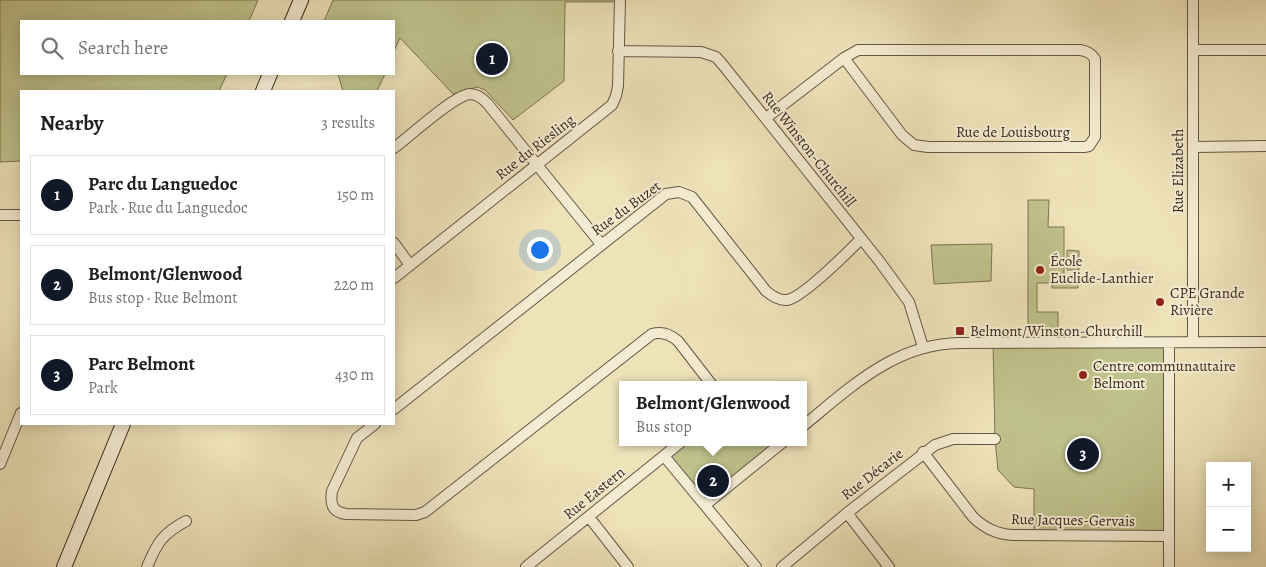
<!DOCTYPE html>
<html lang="en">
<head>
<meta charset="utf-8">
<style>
  :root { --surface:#fff; --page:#f6f6f6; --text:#202124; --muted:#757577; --line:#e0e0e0; --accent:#111827 }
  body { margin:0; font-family:Alegreya,serif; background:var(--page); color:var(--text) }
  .controls { position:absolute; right:15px; bottom:15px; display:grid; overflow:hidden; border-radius:0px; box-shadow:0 2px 12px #0003 }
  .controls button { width:45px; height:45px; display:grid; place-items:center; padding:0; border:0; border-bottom:1px solid var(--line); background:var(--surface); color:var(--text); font:25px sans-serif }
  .you { position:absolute; left:539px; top:249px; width:18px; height:18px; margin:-12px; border:4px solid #fff; border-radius:50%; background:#1a73e8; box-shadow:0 0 0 8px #1a73e833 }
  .badge { display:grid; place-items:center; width:32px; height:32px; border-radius:50%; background:var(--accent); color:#fff; font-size:16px; font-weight:700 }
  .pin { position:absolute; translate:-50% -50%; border:2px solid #fff; box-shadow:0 1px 5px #0006 }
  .popup { position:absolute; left:619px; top:381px; width:188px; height:65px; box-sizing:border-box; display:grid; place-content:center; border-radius:0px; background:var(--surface); filter:drop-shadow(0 1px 4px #0005); font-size:16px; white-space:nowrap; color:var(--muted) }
  .popup b { font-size:19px; color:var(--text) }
  .popup::after { content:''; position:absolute; left:50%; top:100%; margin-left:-10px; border:10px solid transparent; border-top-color:var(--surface) }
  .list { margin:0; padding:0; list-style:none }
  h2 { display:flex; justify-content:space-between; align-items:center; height:65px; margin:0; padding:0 20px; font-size:21px }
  h2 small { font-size:16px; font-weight:400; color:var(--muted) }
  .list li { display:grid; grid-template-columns:32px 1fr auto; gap:15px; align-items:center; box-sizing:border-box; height:80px; margin:0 10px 10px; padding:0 10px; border:1px solid var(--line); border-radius:0px }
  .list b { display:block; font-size:19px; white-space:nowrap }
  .list p { margin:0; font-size:16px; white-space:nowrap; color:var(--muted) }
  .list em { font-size:16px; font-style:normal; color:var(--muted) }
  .icon { flex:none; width:28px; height:28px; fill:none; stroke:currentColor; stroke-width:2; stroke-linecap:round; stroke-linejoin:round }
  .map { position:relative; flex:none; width:1266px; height:567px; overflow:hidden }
  .search { position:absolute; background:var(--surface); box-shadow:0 2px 12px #0003; left:20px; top:20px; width:375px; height:55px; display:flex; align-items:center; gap:12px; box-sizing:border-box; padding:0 18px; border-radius:0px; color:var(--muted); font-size:19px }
  .panel { position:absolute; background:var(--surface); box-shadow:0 2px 12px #0003; left:20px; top:90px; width:375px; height:335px; border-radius:0px }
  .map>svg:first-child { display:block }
  .green { fill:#bfc18b; stroke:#7c7455 }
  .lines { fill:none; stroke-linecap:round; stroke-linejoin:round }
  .street-casing { stroke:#665646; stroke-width:12 }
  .secondary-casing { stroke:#39281f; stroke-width:16 }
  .street { stroke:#f4ecd2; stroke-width:10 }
  .secondary { stroke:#f4ecd2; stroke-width:14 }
  .poi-dot { fill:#8f2418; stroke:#f4ecd2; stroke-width:2 }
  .labels { text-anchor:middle; stroke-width:4; stroke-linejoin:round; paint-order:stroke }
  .street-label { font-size:15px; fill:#39281f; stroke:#f4ecd2 }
  .poi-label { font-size:15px; fill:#39281f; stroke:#f4ecd2; text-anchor:start }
</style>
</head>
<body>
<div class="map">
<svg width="1266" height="567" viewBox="0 0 1266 567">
  <rect width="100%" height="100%" fill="#eee2b9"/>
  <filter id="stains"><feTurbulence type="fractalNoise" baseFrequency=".004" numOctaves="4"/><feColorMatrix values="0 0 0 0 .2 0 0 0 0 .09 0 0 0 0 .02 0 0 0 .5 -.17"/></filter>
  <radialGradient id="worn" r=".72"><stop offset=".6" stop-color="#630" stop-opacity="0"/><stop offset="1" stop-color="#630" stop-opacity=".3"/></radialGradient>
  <path class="green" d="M0 0H258L249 21H21V74H227L219 91H21V161L0 162Z
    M333 0H613V2H565L564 81 513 120 485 90 477 87 453 94 400 38 394 51V21H324Z
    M338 74H385L377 91H343Z
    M1028 200H1049L1048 227H1064V279H1078V288H1052V283H1037V312H1058V331H1028Z
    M992 244 991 281 934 284 931 245Z
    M1067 250 1079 251V270H1067Z
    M993 342 1169 343V536H1034V489L1014 487 998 470 995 439Z
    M681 442H767L773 450 705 505 664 456Z"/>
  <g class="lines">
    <defs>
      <path id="street" d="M1193 0V342
        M1193 50H1266
        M618 51 701 52 716 57 723 65 880 262 909 302 923 347
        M766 118 844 58 858 50H1080C1087 51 1091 53 1095 59V137L1089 146 1084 147H928L914 145 902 135 844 58
        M1193 147 1266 146
        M394 148C409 137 454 95 470 94 477 94 482 98 487 103L601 244
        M0 215H21
        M394 243 410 265
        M394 278 612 105 616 96 618 86 620 0
        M1169 343V567
        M394 409 666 194 679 192 692 197 766 291C772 296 779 301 787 300 802 298 849 251 861 239
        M375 424 357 438 332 491C330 504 332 512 346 514L416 515 425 512 652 334C662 331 670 334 678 341L712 385
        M803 426C850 388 894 344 959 343L1266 342
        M923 452 973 517C984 528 996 534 1012 535L1169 536
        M664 456 756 567
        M0 464 21 413
        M705 505 783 442
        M847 513 889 567
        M589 517 628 567
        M147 567C157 543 162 534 186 521
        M526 567 681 442
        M782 567 847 513 935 445 953 439H995"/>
      <path id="secondary" d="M292 21 301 0
        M263 91 270 74
        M64 567 123 424"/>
    </defs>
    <use href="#street" class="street-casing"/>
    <use href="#secondary" class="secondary-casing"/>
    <use href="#street" class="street"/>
    <use href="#secondary" class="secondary"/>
  </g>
  <g class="poi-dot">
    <circle cx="1040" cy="270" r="5"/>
    <circle cx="1160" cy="302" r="5"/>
    <rect x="955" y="326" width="10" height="10" rx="2.5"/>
    <circle cx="1083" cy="375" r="5"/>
  </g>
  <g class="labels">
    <g class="street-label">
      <text x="1013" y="137">Rue de Louisbourg</text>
      <text transform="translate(535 147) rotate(-38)" y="5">Rue du Riesling</text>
      <text transform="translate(809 149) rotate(52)" y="5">Rue Winston-Churchill</text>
      <text transform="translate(1178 171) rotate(-90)" y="5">Rue Elizabeth</text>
      <text transform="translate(626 208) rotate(-36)" y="5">Rue du Buzet</text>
      <text transform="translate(872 474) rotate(-38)" y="5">Rue Décarie</text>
      <text transform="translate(594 493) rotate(-39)" y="5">Rue Eastern</text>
      <text transform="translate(1073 520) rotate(1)" y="5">Rue Jacques-Gervais</text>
    </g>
    <g class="poi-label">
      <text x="1050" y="266">École<tspan x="1050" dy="17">Euclide-Lanthier</tspan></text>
      <text x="1170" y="298">CPE Grande<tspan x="1170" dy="17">Rivière</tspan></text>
      <text x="970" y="336">Belmont/Winston-Churchill</text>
      <text x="1093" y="371">Centre communautaire<tspan x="1093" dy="17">Belmont</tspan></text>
    </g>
  </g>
  <rect width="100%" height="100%" filter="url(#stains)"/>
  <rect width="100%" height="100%" fill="url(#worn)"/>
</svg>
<div class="controls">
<button>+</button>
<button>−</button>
</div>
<div class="you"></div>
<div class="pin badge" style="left:492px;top:59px">1</div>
<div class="pin badge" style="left:713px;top:481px">2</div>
<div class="popup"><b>Belmont/Glenwood</b>Bus stop</div>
<div class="pin badge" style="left:1083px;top:454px">3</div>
<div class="search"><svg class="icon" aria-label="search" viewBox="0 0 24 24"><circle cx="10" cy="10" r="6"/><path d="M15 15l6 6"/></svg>Search here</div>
<section class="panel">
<h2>Nearby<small>3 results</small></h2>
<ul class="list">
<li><span class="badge">1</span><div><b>Parc du Languedoc</b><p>Park · Rue du Languedoc</p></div><em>150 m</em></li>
<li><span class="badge">2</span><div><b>Belmont/Glenwood</b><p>Bus stop · Rue Belmont</p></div><em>220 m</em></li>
<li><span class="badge">3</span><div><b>Parc Belmont</b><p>Park</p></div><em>430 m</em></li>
</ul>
</section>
</div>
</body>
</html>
